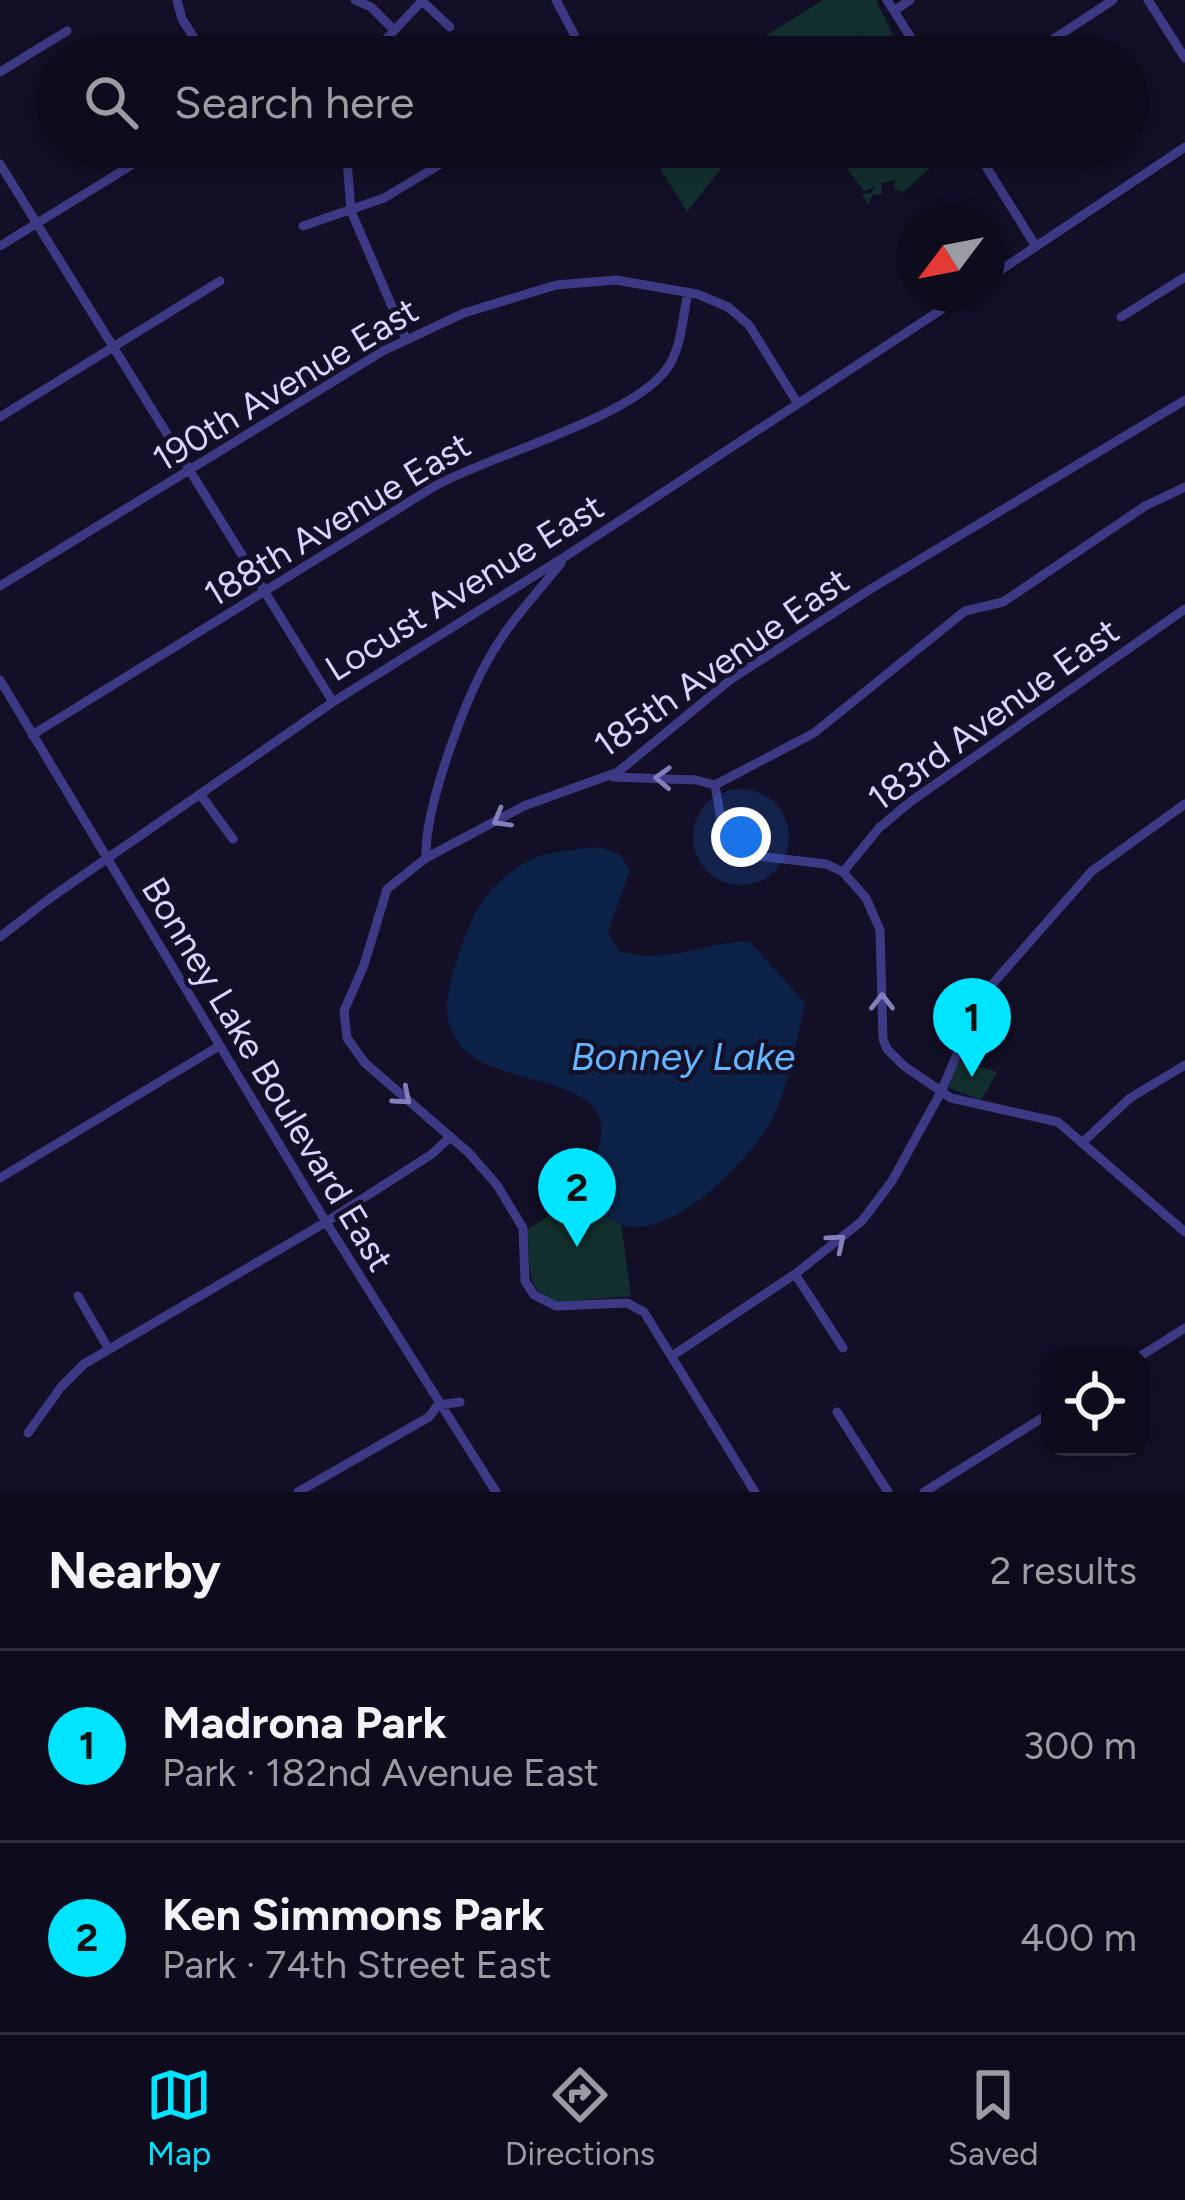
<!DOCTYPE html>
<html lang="en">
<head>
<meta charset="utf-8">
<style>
  :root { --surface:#0e0b1c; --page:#171425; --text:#f1f3f6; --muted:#9b9ba3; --line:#2e2b3b; --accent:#00e5ff }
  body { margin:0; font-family:Figtree,sans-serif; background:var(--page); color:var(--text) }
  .controls { position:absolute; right:36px; bottom:36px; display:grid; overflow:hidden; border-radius:24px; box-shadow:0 6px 30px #0003 }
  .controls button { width:108px; height:108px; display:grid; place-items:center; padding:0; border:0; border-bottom:3px solid var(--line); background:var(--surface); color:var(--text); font:60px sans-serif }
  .compass { position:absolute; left:897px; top:204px; width:108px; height:108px; border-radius:50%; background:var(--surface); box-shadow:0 6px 30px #0003; rotate:238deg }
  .you { position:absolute; left:741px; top:837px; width:42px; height:42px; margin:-30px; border:9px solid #fff; border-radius:50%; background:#1a73e8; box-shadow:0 0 0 18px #1a73e833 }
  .badge { display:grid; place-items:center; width:78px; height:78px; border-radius:50%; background:var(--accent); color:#111; font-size:39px; font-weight:700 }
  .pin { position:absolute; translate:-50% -99px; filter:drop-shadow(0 3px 6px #0008) }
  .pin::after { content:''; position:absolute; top:63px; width:42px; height:36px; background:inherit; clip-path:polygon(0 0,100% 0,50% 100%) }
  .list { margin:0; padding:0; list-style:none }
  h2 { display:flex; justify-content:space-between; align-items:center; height:156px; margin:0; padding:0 48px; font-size:51px }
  h2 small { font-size:39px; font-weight:400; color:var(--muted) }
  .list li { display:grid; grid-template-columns:78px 1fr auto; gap:36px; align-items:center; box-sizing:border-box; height:192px; padding:0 48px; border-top:3px solid var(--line) }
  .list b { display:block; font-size:45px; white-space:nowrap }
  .list p { margin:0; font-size:39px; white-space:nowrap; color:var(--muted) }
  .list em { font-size:39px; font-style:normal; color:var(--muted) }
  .icon { flex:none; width:66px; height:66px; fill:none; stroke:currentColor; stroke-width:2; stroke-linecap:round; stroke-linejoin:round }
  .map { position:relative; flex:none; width:1185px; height:1492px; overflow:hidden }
  .search { position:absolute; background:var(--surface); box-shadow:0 6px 30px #0003; left:36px; right:36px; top:36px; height:132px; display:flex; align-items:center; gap:30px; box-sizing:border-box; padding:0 42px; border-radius:66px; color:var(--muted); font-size:45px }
  .sheet { height:540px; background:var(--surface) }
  nav { display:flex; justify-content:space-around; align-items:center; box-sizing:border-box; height:168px; border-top:3px solid var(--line); background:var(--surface); font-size:33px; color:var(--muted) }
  nav a { display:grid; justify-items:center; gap:6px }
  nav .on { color:var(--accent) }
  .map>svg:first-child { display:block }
  .green { fill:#12302f }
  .water { fill:#0c2248 }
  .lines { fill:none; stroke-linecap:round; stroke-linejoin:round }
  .minor { stroke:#3d3a85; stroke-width:9 }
  .oneway { stroke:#837fbc }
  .labels { text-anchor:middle; stroke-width:9; stroke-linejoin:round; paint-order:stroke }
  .street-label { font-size:36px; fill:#d9d4ff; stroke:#130f26 }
  .water-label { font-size:39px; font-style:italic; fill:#62b6ff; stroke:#130f26 }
</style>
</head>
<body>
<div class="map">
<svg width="1185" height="1492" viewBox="0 0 1185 1492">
  <rect width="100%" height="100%" fill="#130f26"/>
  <path class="green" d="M823 0H876L904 57H830L866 30 827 57H731Z
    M647 147H738L687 212Z
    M843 147H954L903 192 894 189 895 180 881 183 882 194 873 195 868 205 862 194 871 193 875 187 864 191 839 158Z
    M956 1060 997 1072 981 1100 949 1088Z
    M592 1187 604 1213 621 1223 631 1296 558 1302C520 1291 533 1260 527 1230Z"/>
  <path class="water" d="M597 847 620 854 630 870 608 932 618 950C659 967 706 942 749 941L805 1003C796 1040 790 1083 773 1117 752 1160 642 1276 598 1204 577 1171 622 1130 589 1103 555 1076 493 1079 464 1049 454 1039 447 1023 447 1008 446 987 468 923 480 905 491 888 509 872 526 862 545 851 575 850 597 847Z"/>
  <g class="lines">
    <path class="minor" d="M177 0 182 19 206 57
      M355 0 371 7 393 29
      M556 0 574 34 575 57
      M887 0 923 57
      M1148 0 1185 58
      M422 1 450 27
      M894 11 910 0
      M369 57 423 0
      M1026 57 1113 0
      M0 72 67 31
      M346 147 351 211 406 339
      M974 147 1035 245
      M0 164 333 702
      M303 226 384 198 469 147
      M0 246 161 147
      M987 279 1185 147
      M1121 317 1185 277
      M0 417 220 281
      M0 586 383 351 464 313 556 285 616 280 697 294 728 307 749 325 798 404
      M0 680 326 1222 496 1492
      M32 735 435 486C492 454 640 416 670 364 682 343 683 315 688 292
      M613 777 696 780 715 785
      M715 785 723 831 732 849 749 855 826 864 843 872 866 898 880 930 883 1039 887 1049 904 1066 951 1098 1058 1122 1185 1232
      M715 785 814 733 965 611 1003 602 1145 506 1185 487
      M200 794 233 839
      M426 858C424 808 466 696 492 653 511 620 538 592 561 563
      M843 872 879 828 910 802 1185 609
      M0 937 53 896 333 702 566 556 965 294
      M1083 1142 1130 1098 1185 1065
      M0 1178 219 1046
      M795 1274 843 1348
      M78 1296 108 1348
      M672 1356 795 1274 862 1221 892 1181 941 1092 981 997 1092 871 1185 804
      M1139 1357 1185 1328
      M837 1412 888 1492
      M28 1433 61 1387 84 1364 326 1222 432 1154 450 1137
      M298 1492 429 1417 438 1405 460 1402
      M755 1492 644 1312 627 1303 556 1306 534 1295 525 1281 523 1228 497 1185 469 1153 365 1063 347 1038 344 1011 364 965 387 889 426 858 524 806 618 772 730 680 869 590 1185 400
      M924 1492 1050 1413"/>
  </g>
  <defs><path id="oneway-chevron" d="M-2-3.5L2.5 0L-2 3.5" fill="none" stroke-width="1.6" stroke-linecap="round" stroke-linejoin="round" transform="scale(3)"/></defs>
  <g class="oneway">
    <use href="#oneway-chevron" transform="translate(663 778) rotate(-178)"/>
    <use href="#oneway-chevron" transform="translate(501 819) rotate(150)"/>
    <use href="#oneway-chevron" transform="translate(882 1002) rotate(-90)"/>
    <use href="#oneway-chevron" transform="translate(403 1097) rotate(41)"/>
    <use href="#oneway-chevron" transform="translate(837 1242) rotate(-40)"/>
  </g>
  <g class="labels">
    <g class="street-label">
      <text transform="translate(285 384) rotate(-31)" y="13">190th Avenue East</text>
      <text transform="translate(337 519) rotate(-31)" y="13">188th Avenue East</text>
      <text transform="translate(464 587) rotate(-32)" y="13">Locust Avenue East</text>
      <text transform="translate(721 662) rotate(-35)" y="13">185th Avenue East</text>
      <text transform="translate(993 714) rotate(-36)" y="13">183rd Avenue East</text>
      <text transform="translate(268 1074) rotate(59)" y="13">Bonney Lake Boulevard East</text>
    </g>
    <g class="water-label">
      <text x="683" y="1070">Bonney Lake</text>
    </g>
  </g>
</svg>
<div class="controls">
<button><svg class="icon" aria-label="locate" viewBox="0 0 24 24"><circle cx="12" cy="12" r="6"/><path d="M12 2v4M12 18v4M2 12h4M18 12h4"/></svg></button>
</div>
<svg class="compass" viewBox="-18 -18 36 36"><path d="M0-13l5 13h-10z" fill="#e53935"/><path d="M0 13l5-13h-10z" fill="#9b9ba3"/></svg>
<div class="you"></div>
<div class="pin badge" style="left:972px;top:1077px">1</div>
<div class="pin badge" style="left:577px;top:1247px">2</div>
<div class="search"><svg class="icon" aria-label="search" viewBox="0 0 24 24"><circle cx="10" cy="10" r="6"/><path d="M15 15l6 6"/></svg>Search here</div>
</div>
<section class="sheet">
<h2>Nearby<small>2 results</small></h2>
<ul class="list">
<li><span class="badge">1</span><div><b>Madrona Park</b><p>Park · 182nd Avenue East</p></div><em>300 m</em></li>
<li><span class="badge">2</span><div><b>Ken Simmons Park</b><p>Park · 74th Street East</p></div><em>400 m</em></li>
</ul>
</section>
<nav>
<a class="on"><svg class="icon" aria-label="map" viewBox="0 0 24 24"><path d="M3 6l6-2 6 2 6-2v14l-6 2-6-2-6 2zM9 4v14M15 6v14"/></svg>Map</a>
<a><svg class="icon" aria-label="directions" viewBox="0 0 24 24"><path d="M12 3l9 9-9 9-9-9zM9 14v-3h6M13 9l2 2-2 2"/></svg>Directions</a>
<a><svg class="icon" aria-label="saved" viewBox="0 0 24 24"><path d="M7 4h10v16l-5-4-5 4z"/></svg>Saved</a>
</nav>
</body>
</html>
